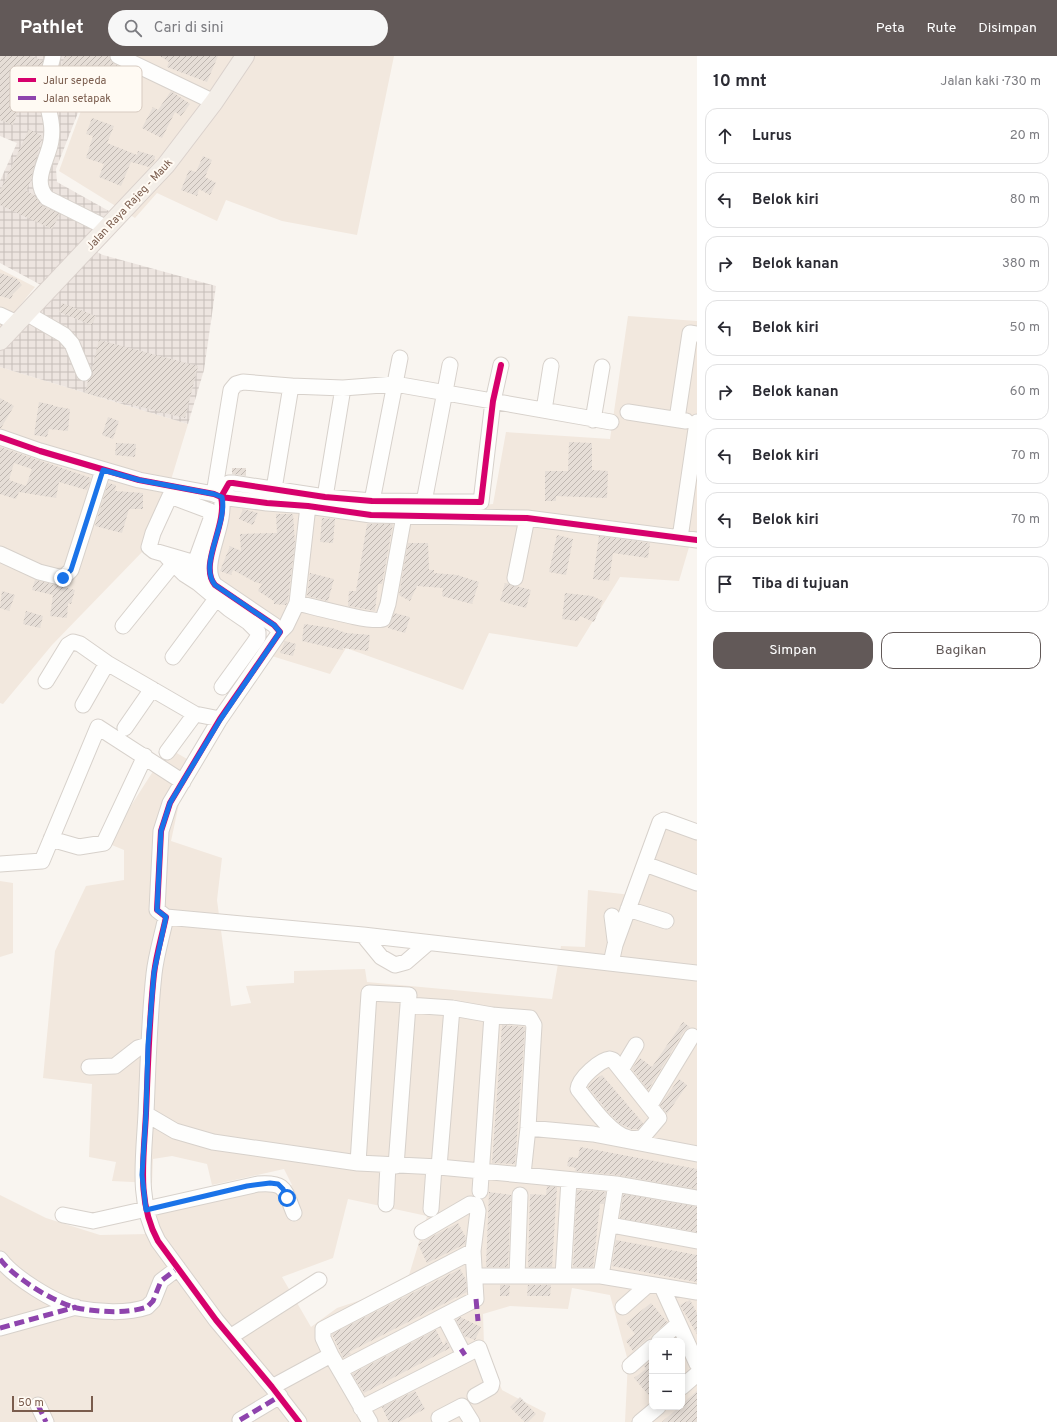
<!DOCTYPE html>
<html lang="id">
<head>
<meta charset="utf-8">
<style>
  :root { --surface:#fff; --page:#f7f7f7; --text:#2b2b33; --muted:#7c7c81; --line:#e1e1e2; --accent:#625958 }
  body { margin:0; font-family:Overpass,sans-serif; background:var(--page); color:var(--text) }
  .controls { position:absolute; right:12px; bottom:12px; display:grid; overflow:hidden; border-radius:8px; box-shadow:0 2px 10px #0003 }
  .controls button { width:36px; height:36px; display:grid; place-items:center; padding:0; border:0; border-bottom:1px solid var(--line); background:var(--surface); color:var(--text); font:20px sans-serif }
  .scale { position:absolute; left:12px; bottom:10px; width:81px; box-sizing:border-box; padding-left:4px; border:2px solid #7a5c4d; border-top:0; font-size:11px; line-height:14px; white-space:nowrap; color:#7a5c4d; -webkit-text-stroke:3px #fffaf3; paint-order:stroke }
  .stop { position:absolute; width:12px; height:12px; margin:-9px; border:3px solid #1a73e8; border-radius:50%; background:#fff }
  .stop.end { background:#1a73e8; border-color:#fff; box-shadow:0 1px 4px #0008 }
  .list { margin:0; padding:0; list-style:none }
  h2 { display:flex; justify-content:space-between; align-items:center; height:52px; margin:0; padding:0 16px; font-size:17px }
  h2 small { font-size:13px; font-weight:400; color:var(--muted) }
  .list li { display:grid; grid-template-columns:26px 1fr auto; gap:12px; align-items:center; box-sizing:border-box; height:56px; margin:0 8px 8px; padding:0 8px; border:1px solid var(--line); border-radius:12px }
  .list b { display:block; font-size:15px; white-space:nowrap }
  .list em { font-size:13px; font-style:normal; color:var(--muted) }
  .actions { display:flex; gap:8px; padding:12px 16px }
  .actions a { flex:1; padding:9px 0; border:1px solid var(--accent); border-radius:12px; text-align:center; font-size:14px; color:var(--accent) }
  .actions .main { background:var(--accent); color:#fff }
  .icon { flex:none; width:22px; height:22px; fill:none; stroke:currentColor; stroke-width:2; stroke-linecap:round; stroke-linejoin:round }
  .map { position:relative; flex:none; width:697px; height:1366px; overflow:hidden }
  header { display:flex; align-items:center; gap:24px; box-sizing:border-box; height:56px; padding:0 20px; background:var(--accent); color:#fff }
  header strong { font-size:19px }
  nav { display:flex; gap:22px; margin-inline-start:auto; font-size:14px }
  .search { width:280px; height:36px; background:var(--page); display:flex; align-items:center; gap:10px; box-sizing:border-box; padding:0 14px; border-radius:22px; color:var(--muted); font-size:15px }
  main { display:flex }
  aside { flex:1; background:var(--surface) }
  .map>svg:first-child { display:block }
  .residential { fill:#f2e8de; fill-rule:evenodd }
  .industrial { fill:url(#industrial-grid) }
  .building { fill:url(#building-hatch); fill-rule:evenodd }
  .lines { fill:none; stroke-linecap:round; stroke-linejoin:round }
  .minor-casing { stroke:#d7d1cb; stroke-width:17 }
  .major-casing { stroke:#dad1cc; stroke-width:20 }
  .minor { stroke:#fefefd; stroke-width:15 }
  .major { stroke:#f3eee8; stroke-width:18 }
  .quiet { stroke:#8e44ad; stroke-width:5; stroke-dasharray:10 5; stroke-linecap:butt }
  .cycleway-casing { stroke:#fffaf3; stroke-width:8 }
  .cycleway { stroke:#d6006c; stroke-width:6 }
  .route { stroke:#1a73e8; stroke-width:5 }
  .labels { text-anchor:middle; stroke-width:4; stroke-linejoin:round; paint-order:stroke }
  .street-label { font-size:11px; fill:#7a5c4d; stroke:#fffaf3 }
  .key { fill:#fffaf3; stroke:#d7cbc1; stroke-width:1 }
  .key-label { font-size:11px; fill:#7a5c4d }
</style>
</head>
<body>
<header>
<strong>Pathlet</strong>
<div class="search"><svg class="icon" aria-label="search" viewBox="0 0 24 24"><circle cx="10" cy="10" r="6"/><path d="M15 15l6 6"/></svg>Cari di sini</div>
<nav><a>Peta</a><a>Rute</a><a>Disimpan</a></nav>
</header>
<main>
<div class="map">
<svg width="697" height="1366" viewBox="0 0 697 1366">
  <defs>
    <pattern id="industrial-grid" width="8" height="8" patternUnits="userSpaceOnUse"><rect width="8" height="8" fill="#ede5e0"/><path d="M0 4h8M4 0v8" fill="none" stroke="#c5bdb8"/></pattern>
    <pattern id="building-hatch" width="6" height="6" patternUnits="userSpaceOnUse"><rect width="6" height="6" fill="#e6ded7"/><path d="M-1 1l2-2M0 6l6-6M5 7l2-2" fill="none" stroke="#bfb7b1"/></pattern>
  </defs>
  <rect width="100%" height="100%" fill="#f9f5f0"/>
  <path class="residential" d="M101 0H394L357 179 282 165 226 144 217 165 157 137 135 162 59 115Z
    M0 213 35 231 0 274Z
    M628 260 697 265V481H692L679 525 620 521 577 591 489 577 463 634 346 592 330 618 262 597 277 576 203 526 226 432 427 455 493 448 506 376 610 383Z
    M0 311 188 368 167 437 145 493 52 589 3 648 0 647Z
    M168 692 201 711 180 743 171 785 222 802 217 844 231 950 251 947 246 930 294 927V915L365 913 367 926 552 943 561 890 585 891 588 834 631 839 658 761 697 775V1366H625L628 1305 610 1239 572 1232 568 1253 510 1250 483 1258 484 1289 502 1334 546 1357 543 1366H0V1139L46 1162 100 1179 147 1178 144 1156 238 1137 292 1129 284 1113 212 1129 207 1108 172 1100 153 1103 152 1127 112 1125 116 1106 89 1101 92 1028 43 1022 55 895 86 830 124 824V794L107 787ZM348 1143 427 1160 406 1229 337 1252 311 1271 282 1221 333 1202ZM652 1285H682V1351H652Z
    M0 825 13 827V897L0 901Z"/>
  <path class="industrial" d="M0 0H100L56 113 57 126 109 155 79 188 103 199 216 230 204 314 188 368 0 311V276L41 229 0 207V125L17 87 0 80Z"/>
  <path class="building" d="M0 0H31L43 5 35 37 26 34 13 69 0 64Z
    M65 0H109L114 8 135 18 127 34 92 17 87 29 58 17Z
    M160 0H218L207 26 167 11 169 6Z
    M171 35 190 48 181 60 175 56 162 82 142 72 153 51 158 54Z
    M92 62 114 70 107 87 137 99 138 95 155 100 154 106 149 111 131 106 121 130 99 121 104 108 86 102 93 80 86 78Z
    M29 73 42 80 31 124 26 135 34 139 43 150 60 158 52 173 0 149V135Z
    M203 100 212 104 205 121 216 127 210 139 199 133 197 140 181 134 189 114 196 116Z
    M0 217 17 223 22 229 13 238 11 243 0 240Z
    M62 247 96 260 92 269 59 256Z
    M99 284 198 310 185 362 85 337 88 325 93 319 92 312Z
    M0 342 14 350 1 372H0Z
    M39 346 53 349V350L70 353 68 375 49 373 47 381 34 379Z
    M108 361 119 365 113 383 102 379Z
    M569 386 592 387V414L608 415 607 442 556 440V445H545V415H568Z
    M116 387 136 388 135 401 115 399Z
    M0 391 91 422 87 434 59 426 56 442 19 436 16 443 0 438ZM14 407 32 413 26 430 9 424Z
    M232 412H246V420L232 418Z
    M108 427 116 429 115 435 143 437V453H129L122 477 95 470Z
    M243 453 258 457 253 469 239 463Z
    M276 458H293L295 488 288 544 286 549 274 548V545L258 535 262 528 255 526 233 514 231 519 220 515 230 490 241 495 240 478 277 477Z
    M322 462 335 463 333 487 320 486Z
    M367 468H393L382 528H378L375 555 348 550 349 535H356Z
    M557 479 573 483 566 519 549 516Z
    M599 480 650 487 648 502 613 497 609 525 593 523Z
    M408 487H428L429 514H434V517L457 519 479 526 472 548 442 540 443 532 417 530 410 545 399 539Z
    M310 517 334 523 328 545 307 540Z
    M35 524 75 534 71 548 68 547 67 562 50 560 53 539 32 534Z
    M505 527 531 534 526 552 500 545Z
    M2 535 15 539 9 555 0 552Z
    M565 537 592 540 603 545 594 566 580 560 578 565 562 563Z
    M26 555 43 560 40 572 23 568Z
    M394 557 410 561 405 577 388 572Z
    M304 568 332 572 346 577 370 579 368 595 343 592 342 594 302 585Z
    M285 585 296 588 293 600 280 597Z
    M683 966 690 971 684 975 648 1034 632 1013 640 1002 652 1011Z
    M502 969 525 971 515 1108 492 1107Z
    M602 1019 643 1067 638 1073H631L620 1068 608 1056 588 1031 592 1026Z
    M679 1023 687 1029 667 1058 660 1049Z
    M580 1091 697 1113V1133L617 1119 575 1115 576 1112 567 1110 569 1101 578 1102Z
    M547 1130 557 1131 552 1211H528L530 1138 546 1139Z
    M577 1134 606 1136 604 1148H600L593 1211H573Z
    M489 1136 511 1139 508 1211H486Z
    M623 1138 697 1151V1176L620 1162Z
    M458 1167 466 1182 465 1188 427 1207 418 1188Z
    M616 1184 697 1199V1226L612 1210Z
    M460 1213 466 1224 467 1236 349 1296 351 1298 343 1302 332 1278Z
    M500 1229H510L509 1240H500Z
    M528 1229H551L550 1240H527Z
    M690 1244 697 1257V1278L680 1249Z
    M651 1247 667 1266 633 1295 626 1285 635 1278 626 1267Z
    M460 1261 481 1271 475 1284 464 1280 456 1264Z
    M436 1274 444 1290 446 1284 450 1292 364 1337 352 1318Z
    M651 1304 652 1305V1343L634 1322 646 1313 644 1310Z
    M415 1335 425 1353 399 1366H389L382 1351Z
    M697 1335V1366H662L679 1351H682V1348Z
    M520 1341 536 1358 528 1366H525L510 1351Z"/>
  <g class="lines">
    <defs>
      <path id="minor" d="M53 0C50 13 45 26 46 39 48 56 54 67 51 85 48 104 31 125 47 142L107 172
        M118 0 214 46
        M26 257 64 279 72 288 84 317
        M0 259 17 267
        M501 309 493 345 481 446 372 445 325 441 233 427H229L221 441 267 447 308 450 371 459 527 462 697 484
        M544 354 551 310
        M628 356 686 365
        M677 363 690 277 697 278
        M593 364 602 311
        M0 381 40 395 139 424 214 438 221 441C228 469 198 509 215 529L274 569 280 576 220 663 170 747 161 775 157 854 166 861C162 880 156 899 154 918 149 964 148 1011 146 1057 144 1101 136 1145 158 1185L216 1264 272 1331 299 1366
        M174 431 153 477 149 491 154 495 195 507
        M274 433 291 330
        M214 438 231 334 236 328 243 326 291 330 343 332 395 328 611 366
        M170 440 210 455 211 463 195 507 198 527 229 553 248 566 258 576V581L254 587 222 631
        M325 441 343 332
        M372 445 400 302
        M424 446 450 309
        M680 482 697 366
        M0 498 39 516 63 522 71 514 103 414
        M167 501 184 518 198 527
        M515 522 527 462
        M297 547C311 550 375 568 383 563L388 548 404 460
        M123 570 174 507
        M280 576 286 570 297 547 308 450
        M173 601 216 543
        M46 625 68 589 73 586 80 588 107 607 195 658 220 663
        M83 649 107 607
        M125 672 152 633
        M167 696 195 658
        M51 783 79 791 104 787 145 700
        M0 808 42 805 98 671 183 726
        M645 808 697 827
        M628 853 666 865
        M612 860 615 884
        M166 861 363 879 697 917
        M363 879 381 901 395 909 406 906 428 887
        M611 907 615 889 660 766 664 764 697 776
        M89 1011 115 1010 138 992 148 989
        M621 1014 636 989
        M650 1049 692 980
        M146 1058 175 1075 213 1086 358 1107 439 1111 616 1128 697 1142
        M528 1072 593 1078 697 1098
        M641 1087 642 1082 659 1062 613 1004 610 1003C600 1004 579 1022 578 1033 589 1047 611 1079 629 1082 633 1083 638 1082 642 1082
        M358 1107 369 937 409 939 408 949 452 952 492 959
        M396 1110 408 949
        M439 1111 452 952
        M480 1135 492 959 530 962 534 969 528 1072 523 1118
        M386 1148 388 1109
        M431 1153 434 1111
        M63 1159 93 1165 258 1128C286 1126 284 1133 294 1157
        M611 1169 697 1185
        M422 1176 470 1148 476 1149 478 1155 473 1195
        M0 1203C13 1221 55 1247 77 1252 98 1256 127 1258 147 1251L153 1245 161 1225 178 1212
        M475 1220H601L697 1236
        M517 1220 520 1139
        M563 1220 569 1124
        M601 1220 616 1128
        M662 1231 697 1308
        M623 1251 649 1228
        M444 1260 461 1293
        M0 1272 76 1251
        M230 1281 319 1224
        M659 1285 678 1268
        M331 1299 323 1282V1273L473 1195 476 1243 340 1314
        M630 1310 652 1291
        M272 1331 331 1299 370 1366
        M682 1331 697 1318
        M38 1349 46 1366
        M361 1352 479 1292 492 1327 491 1331 475 1340
        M439 1362 462 1350 472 1366
        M240 1364 280 1340
        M640 1366 658 1351"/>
      <path id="major" d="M0 285 166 109 214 46 245 0"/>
    </defs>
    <use href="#minor" class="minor-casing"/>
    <use href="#major" class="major-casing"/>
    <use href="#minor" class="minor"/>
    <use href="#major" class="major"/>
    <path class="quiet" d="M0 1203C13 1221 55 1247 77 1252 98 1256 127 1258 147 1251L153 1245 161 1225 178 1212
      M476 1243 478 1265
      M0 1272 76 1251
      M461 1293 465 1299
      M38 1349 46 1366
      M240 1364 280 1340"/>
    <defs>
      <path id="cycleway" d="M501 309 493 345 481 446 372 445 325 441 233 427H229L221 441 267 447 308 450 371 459 527 462 697 484
        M0 381 40 395 139 424 214 438 221 441C228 469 198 509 215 529L274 569 280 576 220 663 170 747 161 775 157 854 166 861C162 880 156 899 154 918 149 964 148 1011 146 1057 144 1101 136 1145 158 1185L216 1264 272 1331 299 1366"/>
    </defs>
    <use href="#cycleway" class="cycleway-casing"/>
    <use href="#cycleway" class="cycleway"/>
  </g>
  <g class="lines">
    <path class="route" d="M63 522 71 514 103 414 139 424 214 438 222 441C228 468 198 508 215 529L274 569 280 576 220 664 170 747 161 775 157 854 166 861 154 916 148 989 146 1058 142 1119 146 1154 247 1130 270 1127 278 1128 283 1133 287 1142"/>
  </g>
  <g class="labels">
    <g class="street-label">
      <text transform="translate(129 148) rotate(-47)" y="4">Jalan Raya Rajeg - Mauk</text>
    </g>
  </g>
  <rect x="10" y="10" width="132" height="46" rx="6" class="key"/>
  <rect x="18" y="22" width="18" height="4" fill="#d6006c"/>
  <rect x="18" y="40" width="18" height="4" fill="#8e44ad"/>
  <g class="key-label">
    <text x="43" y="28">Jalur sepeda</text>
    <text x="43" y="46">Jalan setapak</text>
  </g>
</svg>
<div class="controls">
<button>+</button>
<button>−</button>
</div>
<div class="scale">50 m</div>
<div class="stop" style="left:287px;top:1142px"></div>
<div class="stop end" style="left:63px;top:522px"></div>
</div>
<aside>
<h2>10 mnt<small>Jalan kaki · 730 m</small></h2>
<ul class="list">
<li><svg class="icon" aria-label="ahead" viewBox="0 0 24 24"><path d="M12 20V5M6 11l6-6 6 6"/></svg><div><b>Lurus</b></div><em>20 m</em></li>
<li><svg class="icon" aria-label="left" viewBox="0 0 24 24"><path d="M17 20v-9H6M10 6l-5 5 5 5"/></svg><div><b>Belok kiri</b></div><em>80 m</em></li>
<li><svg class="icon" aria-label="right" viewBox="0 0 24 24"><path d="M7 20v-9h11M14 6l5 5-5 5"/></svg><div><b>Belok kanan</b></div><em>380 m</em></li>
<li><svg class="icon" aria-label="left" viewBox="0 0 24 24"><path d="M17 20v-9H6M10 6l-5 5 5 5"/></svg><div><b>Belok kiri</b></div><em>50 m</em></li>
<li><svg class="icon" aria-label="right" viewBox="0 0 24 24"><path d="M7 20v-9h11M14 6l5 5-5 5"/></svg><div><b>Belok kanan</b></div><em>60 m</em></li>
<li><svg class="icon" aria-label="left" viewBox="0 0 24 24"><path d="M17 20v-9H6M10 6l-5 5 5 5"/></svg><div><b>Belok kiri</b></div><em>70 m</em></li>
<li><svg class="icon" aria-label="left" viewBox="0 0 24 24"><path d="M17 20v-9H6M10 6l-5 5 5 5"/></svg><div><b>Belok kiri</b></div><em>70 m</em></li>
<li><svg class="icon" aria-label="arrive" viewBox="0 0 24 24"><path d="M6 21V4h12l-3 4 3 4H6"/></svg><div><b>Tiba di tujuan</b></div></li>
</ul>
<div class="actions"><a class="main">Simpan</a><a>Bagikan</a></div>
</aside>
</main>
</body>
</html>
